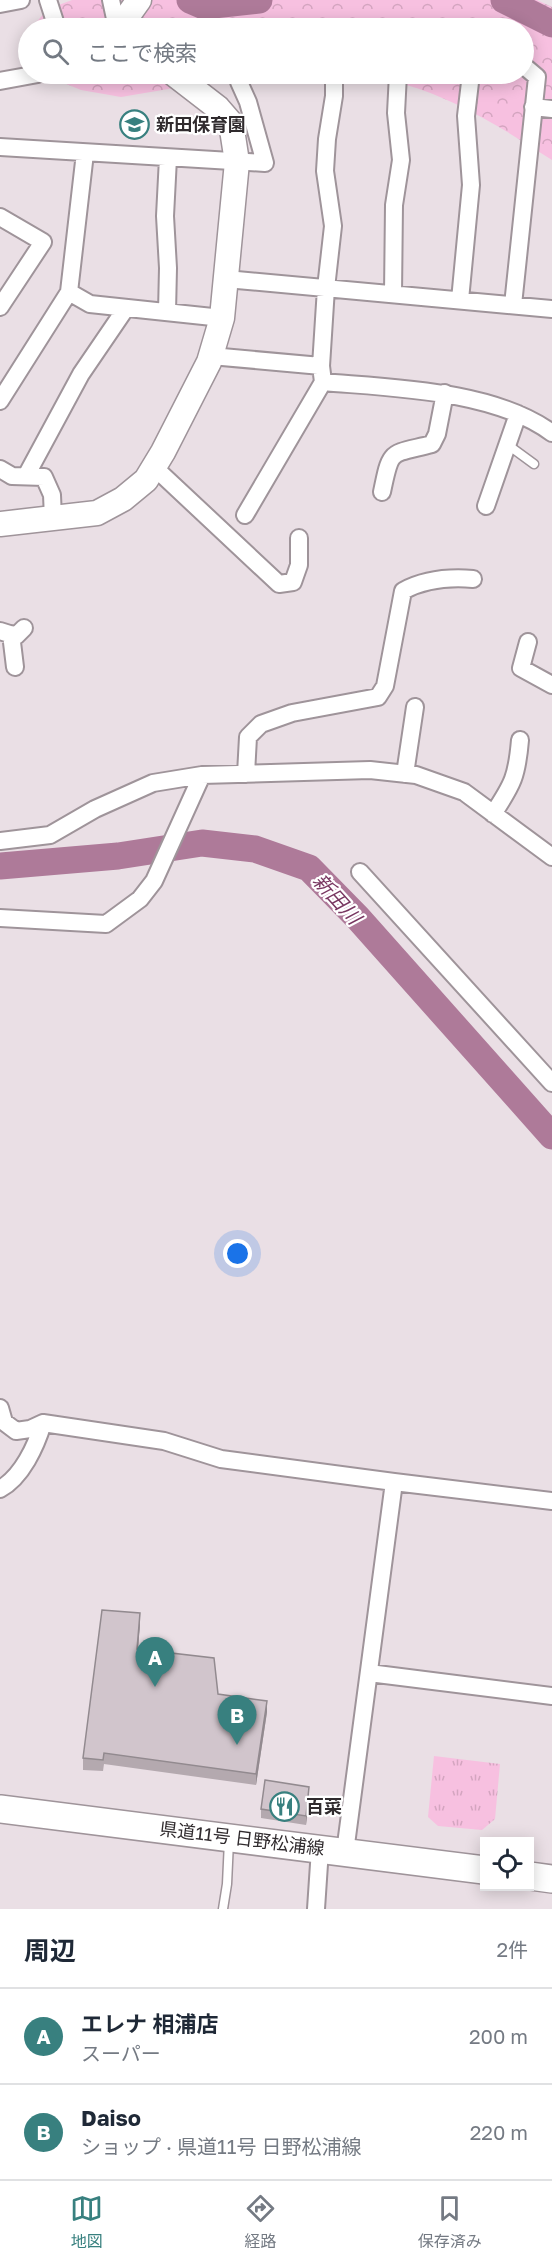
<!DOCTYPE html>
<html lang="ja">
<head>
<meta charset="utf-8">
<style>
  :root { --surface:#fff; --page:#f6f6f7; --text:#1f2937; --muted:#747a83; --line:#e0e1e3; --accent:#38807f }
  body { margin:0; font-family:"Golos Text","Noto Sans JP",sans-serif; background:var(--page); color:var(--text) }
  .controls { position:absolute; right:18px; bottom:18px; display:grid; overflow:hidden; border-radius:0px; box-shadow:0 3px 15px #0003 }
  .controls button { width:54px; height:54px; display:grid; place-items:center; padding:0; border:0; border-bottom:2px solid var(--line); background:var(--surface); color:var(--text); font:30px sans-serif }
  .you { position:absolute; left:238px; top:1254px; width:21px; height:21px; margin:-15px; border:4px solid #fff; border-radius:50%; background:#1a73e8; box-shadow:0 0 0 9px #1a73e833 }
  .badge { display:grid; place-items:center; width:39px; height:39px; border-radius:50%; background:var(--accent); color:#fff; font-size:20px; font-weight:700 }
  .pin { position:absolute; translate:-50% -50px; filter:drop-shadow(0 2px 3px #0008) }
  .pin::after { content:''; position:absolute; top:32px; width:21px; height:18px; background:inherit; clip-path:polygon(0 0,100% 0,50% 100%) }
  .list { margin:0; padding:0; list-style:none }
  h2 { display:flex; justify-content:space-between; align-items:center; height:78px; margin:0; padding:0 24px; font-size:26px }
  h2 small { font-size:20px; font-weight:400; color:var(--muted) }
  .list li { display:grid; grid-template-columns:39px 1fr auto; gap:18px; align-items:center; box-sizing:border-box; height:96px; padding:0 24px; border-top:2px solid var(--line) }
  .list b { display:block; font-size:22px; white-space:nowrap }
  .list p { margin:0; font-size:20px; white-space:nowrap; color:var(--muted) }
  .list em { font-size:20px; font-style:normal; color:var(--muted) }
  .icon { flex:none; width:33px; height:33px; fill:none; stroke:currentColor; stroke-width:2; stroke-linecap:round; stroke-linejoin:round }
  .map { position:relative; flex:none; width:552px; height:1909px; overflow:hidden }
  .search { position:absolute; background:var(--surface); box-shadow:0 3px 15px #0003; left:18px; right:18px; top:18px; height:66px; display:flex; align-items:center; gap:15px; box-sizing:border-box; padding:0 21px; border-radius:33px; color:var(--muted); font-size:22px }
  .sheet { height:270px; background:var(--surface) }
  nav { display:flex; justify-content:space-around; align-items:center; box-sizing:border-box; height:84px; border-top:2px solid var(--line); background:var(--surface); font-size:16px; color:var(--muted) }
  nav a { display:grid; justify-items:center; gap:3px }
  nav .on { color:var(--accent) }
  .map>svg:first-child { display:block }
  .grass { fill:url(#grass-tufts) }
  .forest { fill:url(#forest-crowns) }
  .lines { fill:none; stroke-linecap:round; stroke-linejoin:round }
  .river { stroke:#ae7a99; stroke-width:27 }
  .lane-casing { stroke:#9f949a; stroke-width:11 }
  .street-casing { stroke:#9f949a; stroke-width:20 }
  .secondary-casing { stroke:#9f949a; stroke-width:27 }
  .primary-casing { stroke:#9f949a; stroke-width:30 }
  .lane { stroke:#fff; stroke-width:8 }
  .street { stroke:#fff; stroke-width:16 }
  .secondary { stroke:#fff; stroke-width:24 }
  .primary { stroke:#fff; stroke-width:27 }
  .wall { fill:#b4a9af }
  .shaded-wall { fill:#928a8f }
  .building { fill:#d1c5cc; stroke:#928a8f; stroke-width:1.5 }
  .labels { text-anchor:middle; stroke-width:4.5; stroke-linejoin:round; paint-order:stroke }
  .poi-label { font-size:18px; font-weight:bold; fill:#302b2e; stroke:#fff; text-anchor:start }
  .street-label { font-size:18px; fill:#302b2e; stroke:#fff }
  .water-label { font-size:20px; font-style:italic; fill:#783660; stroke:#fff }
</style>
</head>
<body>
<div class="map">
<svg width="552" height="1909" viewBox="0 0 552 1909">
  <defs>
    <pattern id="grass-tufts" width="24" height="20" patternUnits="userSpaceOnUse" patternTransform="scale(1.5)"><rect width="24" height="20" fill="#f7c0e0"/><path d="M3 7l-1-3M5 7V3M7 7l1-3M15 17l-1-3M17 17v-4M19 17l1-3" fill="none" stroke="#d4a5c0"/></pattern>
    <pattern id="forest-crowns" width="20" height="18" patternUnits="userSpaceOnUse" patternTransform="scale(1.5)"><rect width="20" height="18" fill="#f7c0e0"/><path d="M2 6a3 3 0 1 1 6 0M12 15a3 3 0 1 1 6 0" fill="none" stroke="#d4a5c0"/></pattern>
  </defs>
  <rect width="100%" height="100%" fill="#eadfe5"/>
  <path class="grass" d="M434 1756 500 1764 495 1819 482 1830 438 1826 428 1817Z"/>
  <path class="forest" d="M72 0H537L552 7V160C505 130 457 99 403 84 387 80 369 77 353 74H524V28H31L48 9Z
    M42 74H257L121 97 81 90Z"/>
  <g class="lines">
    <path class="river" d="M190 0 204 6 259 0
      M504 0 552 24
      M0 866 118 856 202 843 255 849 309 868 358 918 552 1136"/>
    <defs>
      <path id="lane" d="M508 445 534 464
        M223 1909 227 1884 229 1841"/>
      <path id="street" d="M48 0 57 28
        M111 0 117 28
        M0 4 21 0
        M334 74V96L327 139 325 171 333 226 326 288 321 366 323 382C393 388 494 390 552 433
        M0 81 38 74
        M533 107 552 109
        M0 147 265 163 248 102 239 82V74
        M0 217 43 242 0 307
        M226 279 552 309
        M69 292 90 304 222 318
        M393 294 394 205 401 160 396 113 398 74
        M460 300 471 185 466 116 471 74
        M513 305 537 77 524 66
        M167 312 168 268 165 216 168 158
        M211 356 321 366
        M0 401 69 292 85 153
        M154 467 279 584 293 582 299 565V538
        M0 469 12 476 44 477 52 495 53 518
        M26 476 81 374 126 308
        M382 492C391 448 389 455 432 444L437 434 445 393
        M486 506 518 414
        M245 515 323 382
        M0 631 16 636 24 628
        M11 634 15 667
        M528 642 521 668 552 685
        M246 774 248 737 261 724 292 713 378 697 385 686 403 591C425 579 449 577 473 579
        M405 774 415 707
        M493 814C513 784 517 776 520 740
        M0 841 50 835 95 809 153 783 202 775 370 770 416 775 464 792 552 857
        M360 872 552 1083
        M0 918 106 924 140 899 154 881 202 775
        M0 1408 4 1422 16 1431 30 1429 43 1423 164 1441 221 1459 394 1482 552 1501
        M0 1489C22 1477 36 1446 43 1423
        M369 1673 552 1696
        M345 1852 394 1482
        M316 1909 320 1849"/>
      <path id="secondary" d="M119 28 139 0
        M0 524 97 513 123 499 146 480 163 452 209 362 222 318 237 162 231 123 218 108 174 74"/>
      <path id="primary" d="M0 1809 484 1870
        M530 1876 552 1879"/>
    </defs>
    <use href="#lane" class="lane-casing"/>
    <use href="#street" class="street-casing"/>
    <use href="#secondary" class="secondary-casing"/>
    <use href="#primary" class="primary-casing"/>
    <use href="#lane" class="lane"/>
    <use href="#street" class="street"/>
    <use href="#secondary" class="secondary"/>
    <use href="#primary" class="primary"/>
  </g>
  <path class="wall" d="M140 1624 138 1649 218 1694 267 1712 256 1785 104 1764 103 1771 83 1770V1758Z
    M309 1796 306 1825 261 1818V1809Z"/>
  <path class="shaded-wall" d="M140 1613V1624L137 1660V1649Z
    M267 1701V1712L256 1785V1774Z
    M309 1787V1796L306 1825V1816Z"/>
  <path class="building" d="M102 1610 140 1613 137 1649 214 1658 218 1694 267 1701 256 1774 104 1753 103 1760 83 1758Z
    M265 1780 309 1787 306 1816 261 1809Z"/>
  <defs>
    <symbol id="school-ring" viewBox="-11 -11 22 22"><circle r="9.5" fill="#fff" stroke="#38807f" stroke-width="1.5"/><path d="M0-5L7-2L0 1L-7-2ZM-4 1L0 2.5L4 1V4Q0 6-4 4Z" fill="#38807f"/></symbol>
    <symbol id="restaurant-ring" viewBox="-11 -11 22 22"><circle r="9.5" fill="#fff" stroke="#38807f" stroke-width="1.5"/><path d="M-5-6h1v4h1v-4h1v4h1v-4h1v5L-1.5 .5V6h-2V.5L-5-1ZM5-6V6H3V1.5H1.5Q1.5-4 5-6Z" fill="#38807f"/></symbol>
  </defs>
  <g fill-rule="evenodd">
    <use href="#school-ring" x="118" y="108" width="33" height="33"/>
    <use href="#restaurant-ring" x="268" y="1790" width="33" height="33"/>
  </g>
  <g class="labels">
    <g class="poi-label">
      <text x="156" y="131">新田保育園</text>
      <text x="306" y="1813">百菜</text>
    </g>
    <g class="street-label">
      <text transform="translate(242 1839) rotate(7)" y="6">県道11号 日野松浦線</text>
    </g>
    <g class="water-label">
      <text transform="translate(337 899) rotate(48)" y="7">新田川</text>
    </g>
  </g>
</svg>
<div class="controls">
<button><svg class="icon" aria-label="locate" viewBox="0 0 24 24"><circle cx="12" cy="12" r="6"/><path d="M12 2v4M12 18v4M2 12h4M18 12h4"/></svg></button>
</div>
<div class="you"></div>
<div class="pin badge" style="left:155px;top:1687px">A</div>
<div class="pin badge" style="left:237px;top:1745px">B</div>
<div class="search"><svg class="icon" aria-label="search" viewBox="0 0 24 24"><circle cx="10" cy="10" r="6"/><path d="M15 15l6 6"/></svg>ここで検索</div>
</div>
<section class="sheet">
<h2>周辺<small>2件</small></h2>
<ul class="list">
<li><span class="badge">A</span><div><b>エレナ 相浦店</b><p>スーパー</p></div><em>200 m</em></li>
<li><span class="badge">B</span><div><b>Daiso</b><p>ショップ · 県道11号 日野松浦線</p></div><em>220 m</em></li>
</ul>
</section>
<nav>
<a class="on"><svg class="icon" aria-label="map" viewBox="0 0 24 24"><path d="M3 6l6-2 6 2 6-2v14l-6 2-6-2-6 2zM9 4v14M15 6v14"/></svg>地図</a>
<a><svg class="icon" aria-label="directions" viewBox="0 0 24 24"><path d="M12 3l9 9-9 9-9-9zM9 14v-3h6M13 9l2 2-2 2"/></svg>経路</a>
<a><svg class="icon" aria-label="saved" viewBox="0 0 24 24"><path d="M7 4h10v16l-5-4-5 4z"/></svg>保存済み</a>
</nav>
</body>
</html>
